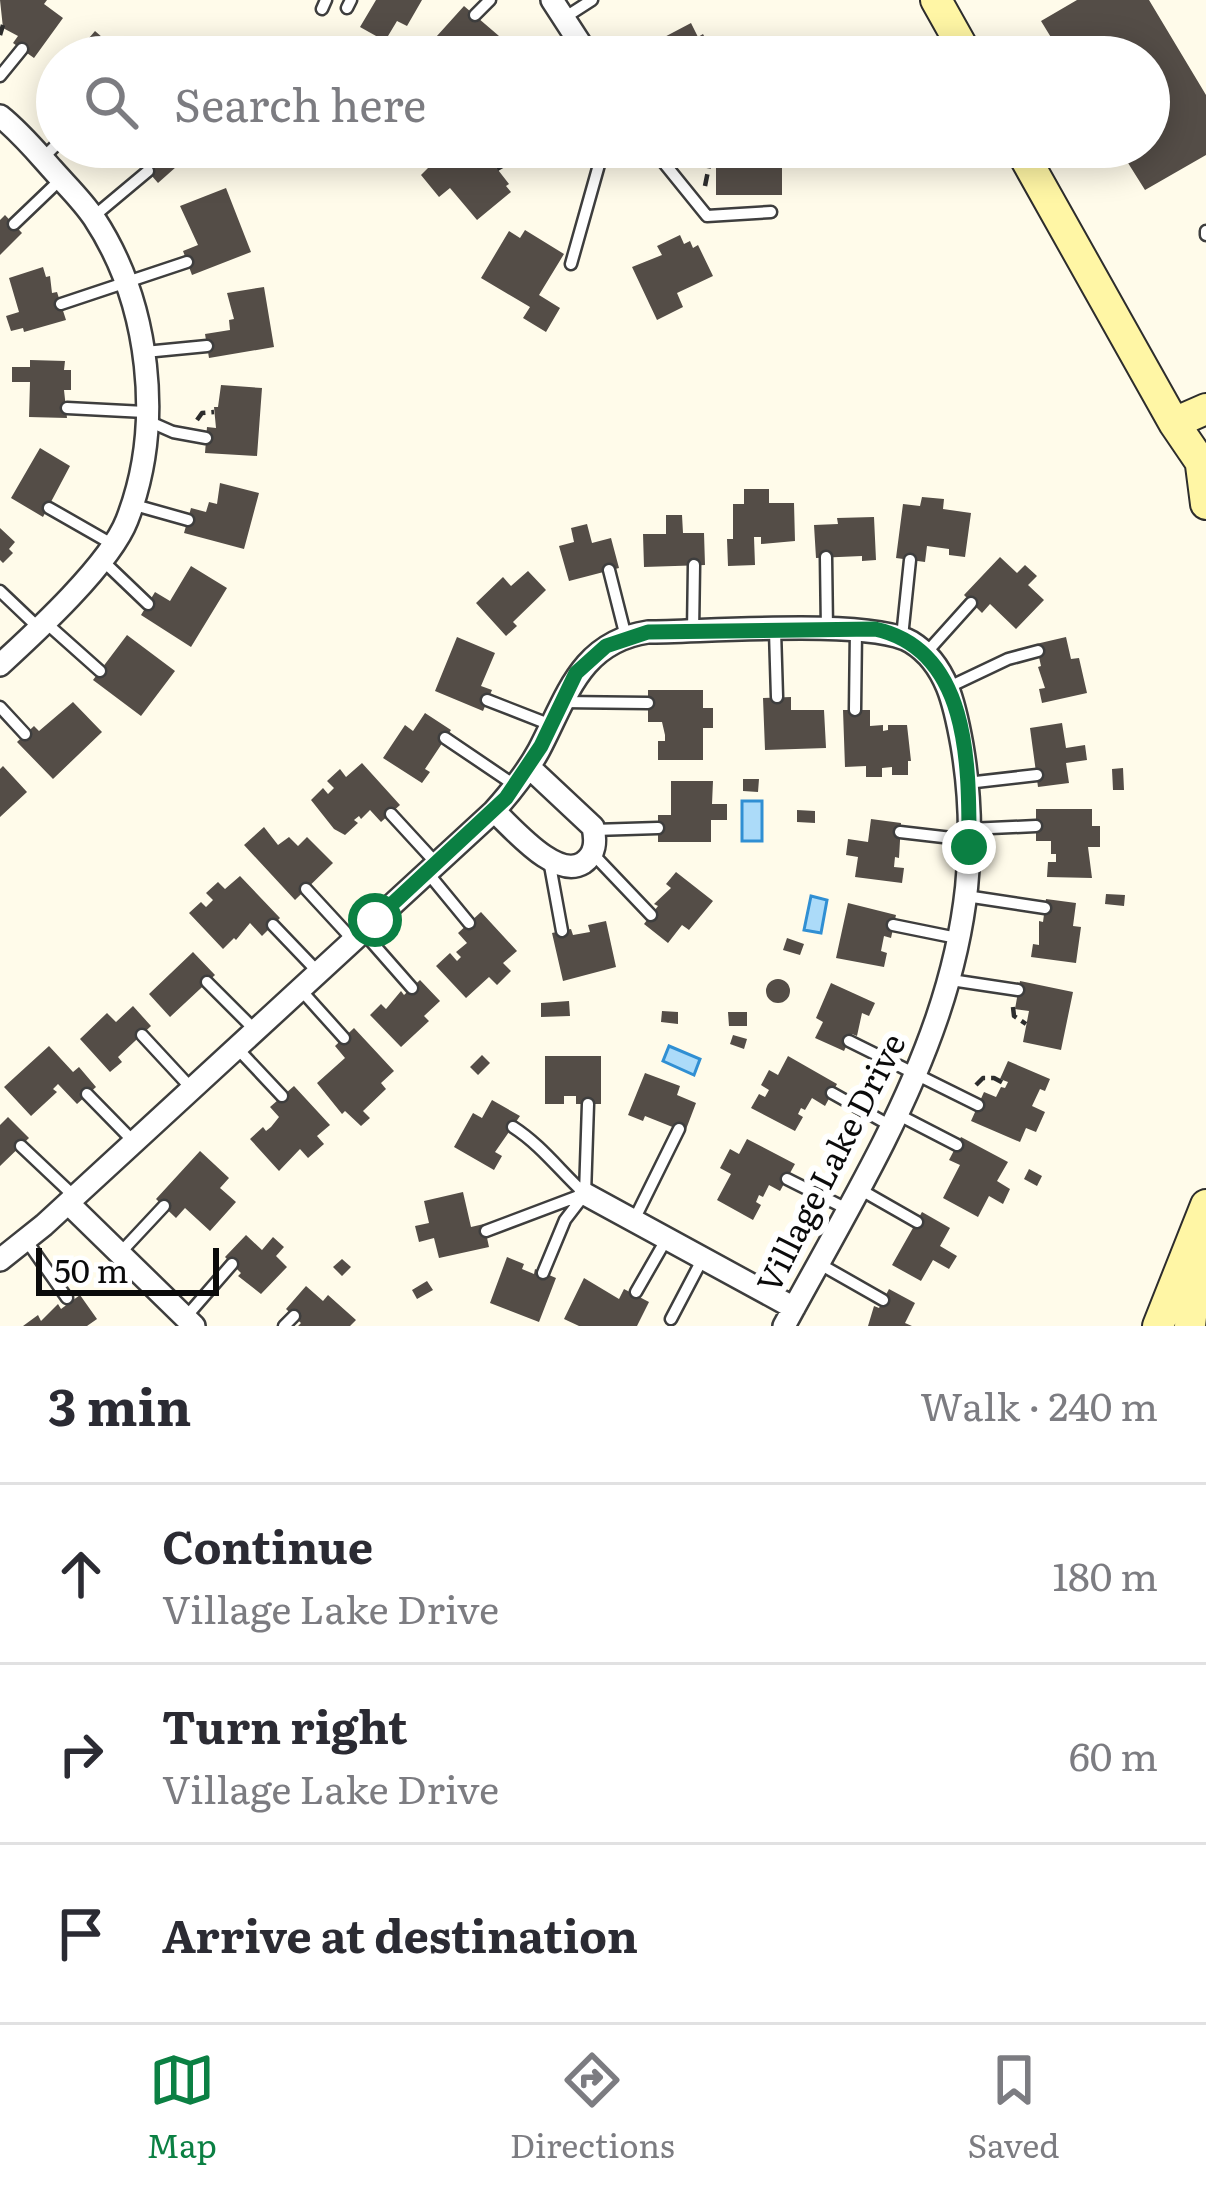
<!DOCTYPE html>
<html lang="en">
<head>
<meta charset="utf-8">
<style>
  :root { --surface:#fff; --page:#f2f2f3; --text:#2b2b33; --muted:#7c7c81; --line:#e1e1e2; --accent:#0b8043 }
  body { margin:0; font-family:Literata,serif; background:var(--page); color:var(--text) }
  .scale { position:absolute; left:36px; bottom:30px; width:183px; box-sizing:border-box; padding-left:12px; border:6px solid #0b0b0b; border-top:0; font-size:33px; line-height:42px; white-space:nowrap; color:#0b0b0b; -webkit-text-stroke:9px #fff; paint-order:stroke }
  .stop { position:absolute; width:36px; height:36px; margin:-27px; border:9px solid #0b8043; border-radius:50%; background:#fff }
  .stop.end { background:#0b8043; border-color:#fff; box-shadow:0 3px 12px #0008 }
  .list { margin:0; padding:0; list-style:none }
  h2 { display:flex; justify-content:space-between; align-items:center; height:156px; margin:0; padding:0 48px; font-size:51px }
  h2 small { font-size:39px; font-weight:400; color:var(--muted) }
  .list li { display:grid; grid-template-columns:78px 1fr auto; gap:36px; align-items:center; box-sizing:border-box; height:180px; padding:0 48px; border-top:3px solid var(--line) }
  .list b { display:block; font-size:45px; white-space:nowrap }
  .list p { margin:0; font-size:39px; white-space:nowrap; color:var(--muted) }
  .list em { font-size:39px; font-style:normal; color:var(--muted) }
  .icon { flex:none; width:66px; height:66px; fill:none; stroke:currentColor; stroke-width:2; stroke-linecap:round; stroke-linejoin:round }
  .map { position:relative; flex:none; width:1206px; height:1326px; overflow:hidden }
  .search { position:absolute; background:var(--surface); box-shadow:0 6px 30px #0003; left:36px; right:36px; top:36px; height:132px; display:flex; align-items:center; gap:30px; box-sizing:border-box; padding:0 42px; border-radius:66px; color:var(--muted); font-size:45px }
  .sheet { height:696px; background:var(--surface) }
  nav { display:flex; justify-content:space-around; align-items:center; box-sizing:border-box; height:168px; border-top:3px solid var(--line); background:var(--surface); font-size:33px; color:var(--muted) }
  nav a { display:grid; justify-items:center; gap:6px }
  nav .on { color:var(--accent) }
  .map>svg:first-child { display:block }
  .water { fill:#acdbf9; stroke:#308fd3; stroke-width:3 }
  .building { fill:#544d47 }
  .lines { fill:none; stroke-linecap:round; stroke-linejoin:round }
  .lane-casing { stroke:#3e3e3e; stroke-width:15 }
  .street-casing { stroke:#3e3e3e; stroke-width:26 }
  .secondary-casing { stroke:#2d2d2d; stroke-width:34 }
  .path { stroke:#2d2d2d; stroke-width:4.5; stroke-dasharray:12 6; stroke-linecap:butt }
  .lane { stroke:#fff; stroke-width:10 }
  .street { stroke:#fff; stroke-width:21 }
  .secondary { stroke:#fff6a5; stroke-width:30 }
  .route { stroke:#0b8043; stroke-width:15 }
  .labels { text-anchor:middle; stroke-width:12; stroke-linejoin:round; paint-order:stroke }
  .street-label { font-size:33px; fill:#0b0b0b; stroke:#fff }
</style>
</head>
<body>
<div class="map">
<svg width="1206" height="1326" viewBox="0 0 1206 1326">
  <rect width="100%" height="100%" fill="#fffbea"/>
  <path class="water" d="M742 801H762V841H742Z
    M811 896 827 900 821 933 804 930Z
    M669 1046 700 1059 694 1075 663 1061Z"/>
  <path class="building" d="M0 0H47L44 4 63 18 34 58 13 43 18 36 3 28Z
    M376 0H422L407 26 397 21 385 41 360 27Z
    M1077 0H1149L1206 95V155L1145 190 1118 147H1149V57H1063L1041 21Z
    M464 6 499 36 480 57H418Z
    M691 23 698 37 703 34 715 57H663L655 42Z
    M95 31 125 57H73Z
    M127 147H174L185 159 158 183Z
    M458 147H473L480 164 488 157 509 184 506 186 511 192 477 220 450 188 439 197 421 175 443 153 446 156Z
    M731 147H782V195H716V168H733Z
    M226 188 251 252 192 275 183 251 198 245 180 206Z
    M5 215 22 233 0 255V220Z
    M525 230 564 254 539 295 560 308 546 332 523 318 530 307 481 278 509 231 520 238Z
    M680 235 684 244 690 241 693 248 698 245 713 276 677 293 683 307 657 320 632 267 662 255 657 246Z
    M43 267 46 277 50 276 52 293 57 292 66 320 24 332 23 328 11 331 6 316 19 312 9 278Z
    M264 287 274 347 209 358 205 334 230 330 229 320 234 319 227 293Z
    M30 360 65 361 64 370H71V390H64L67 418 29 417 30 382H12V367H30Z
    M221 385 262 388 257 456 205 453 207 427 216 428 214 407H218Z
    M40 448 70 466 43 517 11 498Z
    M220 483 259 493 244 549 184 533 191 508 206 512 209 502 217 504Z
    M744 489H769V503H794L795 541 761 544V537H754L755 565 728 566 727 539H733V504H744Z
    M922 497 944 499 943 509 971 513 965 557 949 555V549L927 546 925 562 896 558 903 504 920 506Z
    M666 515H682L683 533H704L705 565 644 567 643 534H666Z
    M874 517 876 560 862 561V556L816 558 814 525 838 524 837 518Z
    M587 524 592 543 611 538 619 568 569 581 559 546 574 542 571 528Z
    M0 528 15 542 9 549 13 553 3 563 0 560Z
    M1000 557 1017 573 1025 565 1037 576 1028 585 1044 600 1016 629 990 604 982 613 964 595Z
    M191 566 227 588 191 647 141 615 155 592 170 601Z
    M528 571 546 590 513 622 517 626 506 636 476 603 503 577 511 586Z
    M127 635 175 671 141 716 93 680Z
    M457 637 495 653 481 686 492 690 483 711 435 691Z
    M1066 637 1071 659 1079 658 1087 693 1042 703 1039 689 1045 688 1038 667 1041 666 1036 644Z
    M648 690H703V708H713V728H703V760H658V741H665V735L662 722H648Z
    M791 697V710H824L826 748 765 750 763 698Z
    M73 702 102 732 53 779 17 742 34 726 39 731Z
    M843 710H870V726L883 725V731L888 730V725H907L911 761H908V775H892V767L882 768V777H866V766L845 767Z
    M425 713 451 730 425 769 430 772 422 783 383 758 405 725 413 731Z
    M1062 723 1066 748 1085 745 1087 760 1066 763 1069 783 1038 787 1030 728Z
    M362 763 400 805 381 822 370 810 361 819 359 816 354 820 358 823 345 835 334 829 311 800 323 788 328 794 334 788 327 781 340 769 346 777Z
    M3 766 27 792 0 817V769Z
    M1123 768 1124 790H1113L1112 769Z
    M743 779H759L758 792 743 791Z
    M671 781H713L712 804H727V820H711V842H658V815H671Z
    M1036 809H1092V826H1100V847H1088L1092 878 1047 877 1048 862H1056V854H1051V841H1036Z
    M797 810 815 811V823L797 822Z
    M871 819 901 823 899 858 895 857 894 867 904 868 902 883 855 877 858 857 846 855 848 839 868 842Z
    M264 827 278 845 289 837 298 846 307 837 333 863 295 900 244 845Z
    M676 872 713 901 689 930 682 925 668 943 644 924 658 906 654 904 671 888 666 884Z
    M240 876 280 918 262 936 250 923 236 940 234 938 223 949 189 913 201 902 206 907 213 900 206 893 218 882 225 889Z
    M1106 894 1125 895 1124 906 1105 904Z
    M1046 899 1076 903 1073 926 1081 927 1076 963 1031 957 1033 944 1039 945V921L1043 922Z
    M848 903 896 915 891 938 884 936 881 951 887 953 884 967 836 958Z
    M481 912 517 951 503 963 511 971 497 985 489 977 466 998 436 966 450 953 457 961 461 957 456 952 467 943 458 933Z
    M606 921 616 967 563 981 552 933 571 929 573 935 590 932 588 925Z
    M787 938 804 944 800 955 783 950Z
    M193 952 215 975 170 1017 149 994Z
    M766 991a12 12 0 1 1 24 0a12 12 0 1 1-24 0Z
    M420 980 440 1001 424 1016 429 1021 401 1047 370 1015 381 1004 386 1009 401 991 404 995Z
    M1020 981 1073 992 1061 1050 1023 1042 1029 1011 1015 1009Z
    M831 983 875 1003 869 1016 862 1013 857 1036 852 1034 844 1051 815 1038 823 1022 816 1018Z
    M569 1001 570 1016 541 1017V1003Z
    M133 1006 151 1026 118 1057 122 1062 110 1072 80 1039 107 1013 116 1022Z
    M662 1011 678 1012V1024L661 1022Z
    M728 1012H747V1026H729Z
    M354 1028 394 1071 381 1083 386 1089 363 1111 370 1118 361 1126 345 1111 342 1114 317 1083 345 1058 335 1046Z
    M733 1035 747 1039 744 1049 730 1044Z
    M49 1046 73 1072 79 1067 96 1087 77 1104 58 1084 53 1089 57 1092 31 1116 4 1087Z
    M482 1055 490 1063 478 1075 470 1067Z
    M545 1056H601V1104H576V1096H564V1104H545Z
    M788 1056 837 1084 825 1106 812 1098 805 1110 801 1108 798 1114 803 1117 795 1131 751 1108 759 1094 765 1097 769 1090 761 1085 769 1070 778 1075Z
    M1008 1061 1050 1079 1045 1091 1040 1089 1032 1106 1045 1112 1036 1132 1026 1128 1020 1142 971 1121 984 1092 996 1097 1001 1087 1005 1088 1008 1082 1000 1079Z
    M645 1073 680 1086 677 1095 696 1103 685 1132 645 1116 643 1121 628 1115Z
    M294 1086 330 1125 317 1136 324 1144 308 1158 300 1149 279 1171 250 1139 263 1127 266 1131 271 1127 279 1117 270 1107Z
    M492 1100 520 1116 495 1152 502 1156 494 1170 454 1147 473 1113 482 1118Z
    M8 1117 29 1138 0 1166V1125Z
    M961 1137 1008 1162 997 1181 1010 1189 1003 1204 989 1196 978 1217 943 1198 960 1165 949 1160Z
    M747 1139 795 1164 780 1191 769 1185 763 1197 759 1195 756 1202 761 1205 753 1220 717 1200 731 1174 720 1168 730 1149 739 1154Z
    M200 1151 229 1178 220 1188 236 1202 210 1231 185 1208 176 1218 156 1199Z
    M1029 1169 1042 1176 1037 1186 1024 1179Z
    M463 1192 471 1227 484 1224 489 1247 439 1258 434 1238 419 1242 415 1226 429 1223 424 1201Z
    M922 1212 950 1228 940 1246 957 1256 949 1269 933 1260 921 1281 892 1265Z
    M246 1235 262 1250 273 1237 284 1247 276 1256 287 1267 261 1294 238 1276 241 1273 225 1257Z
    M507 1257 524 1264 522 1269 534 1274 535 1269 556 1278 539 1322 490 1303Z
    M342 1259 351 1267 342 1276 333 1267Z
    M584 1278 619 1299 624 1289 649 1302 637 1326H579L564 1319Z
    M427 1281 433 1290 417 1299 412 1290Z
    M306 1286 323 1301 328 1295 356 1320 350 1326H298L301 1323 286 1309Z
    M889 1289 915 1303 905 1323 912 1326H868L874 1306 879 1308Z
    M80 1295 97 1319 87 1326H23L38 1315 41 1321 58 1304 61 1309Z"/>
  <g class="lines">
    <defs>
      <path id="lane" d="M347 8 351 0
        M322 9 326 0
        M475 15 490 0
        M564 18 592 0
        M0 76 22 49
        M556 147H564
        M622 147 656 153 707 216 771 212
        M473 148 476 147
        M43 158 57 144
        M93 217 148 171
        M14 224 61 179
        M1206 231V235
        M571 264 604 147
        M61 304 187 262
        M145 352 207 346
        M67 408 145 412
        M148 421 173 432 206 438
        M131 504 188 520
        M49 508 112 544
        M826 557 827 630
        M101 559 148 604
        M609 570 626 637
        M0 591 40 629
        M45 622 100 671
        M775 631 777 697
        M693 632 694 565
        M902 637 910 560
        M926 653 971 603
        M949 687 1008 659 1038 651
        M487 700 551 725
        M562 702 648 703
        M0 707 25 734
        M855 710 856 630
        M445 738 516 786
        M967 783 1037 775
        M391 814 436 863
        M969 829 1036 826
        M594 830 658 828
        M900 832 969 840
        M592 853 651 915
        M549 860 562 931
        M427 872 469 923
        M306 889 353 940
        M966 896 1045 908
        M273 925 318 972
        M893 925 957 938
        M362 931 412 988
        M951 980 1018 990
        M207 982 255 1030
        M300 989 344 1038
        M142 1035 192 1089
        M849 1041 978 1105
        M236 1047 282 1096
        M832 1093 891 1126
        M87 1094 134 1142
        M897 1114 957 1145
        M513 1127C541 1145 560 1171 585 1194
        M21 1146 75 1197
        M787 1179 847 1209
        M861 1190 917 1222
        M634 1220 679 1129
        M486 1231 584 1194
        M26 1240 67 1298
        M121 1252 164 1206
        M818 1263 883 1300
        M543 1273 565 1220 585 1194 588 1104
        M636 1292 667 1238
        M185 1318 232 1264
        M671 1319 703 1258
        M284 1326 294 1316"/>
      <path id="street" d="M552 0 589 57
        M0 116C20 132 35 150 52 169 66 185 82 200 94 218 150 303 164 425 127 520 110 564 36 632 0 665
        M494 811C513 828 556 880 583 863 596 854 596 841 593 827L529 767
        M585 1194 794 1308
        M68 1203 194 1326
        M0 1260 44 1225 494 811C511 792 527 772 539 750 567 697 580 642 648 632 703 632 871 618 911 642 947 664 955 706 962 745 1000 969 886 1138 784 1326"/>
      <path id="secondary" d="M936 0 968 57
        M1019 147 1174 423 1206 470
        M1174 423 1206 409
        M1201 465 1206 504
        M1158 1326 1206 1205
        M1190 1326 1198 1254"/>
    </defs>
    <use href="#lane" class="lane-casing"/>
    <use href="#street" class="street-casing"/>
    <use href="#secondary" class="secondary-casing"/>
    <path class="path" d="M0 35 3 25
      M497 169 509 162V147
      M705 186 712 151 731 149
      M197 420 202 413 214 412
      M1013 1007 1014 1016 1026 1024
      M976 1085 983 1078H994L1007 1085"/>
    <use href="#lane" class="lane"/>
    <use href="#street" class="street"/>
    <use href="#secondary" class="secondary"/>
  </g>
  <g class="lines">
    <path class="route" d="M375 920 506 798 541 746 576 673 606 646 648 632 875 629C971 650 969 767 969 847"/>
  </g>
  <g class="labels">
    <g class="street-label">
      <text transform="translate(831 1163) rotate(-63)" y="12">Village Lake Drive</text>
    </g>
  </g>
</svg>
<div class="scale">50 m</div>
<div class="stop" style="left:375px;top:920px"></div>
<div class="stop end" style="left:969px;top:847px"></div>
<div class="search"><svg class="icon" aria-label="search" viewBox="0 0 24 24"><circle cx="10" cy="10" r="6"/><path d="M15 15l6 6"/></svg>Search here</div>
</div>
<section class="sheet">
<h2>3 min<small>Walk · 240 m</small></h2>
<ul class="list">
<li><svg class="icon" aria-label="ahead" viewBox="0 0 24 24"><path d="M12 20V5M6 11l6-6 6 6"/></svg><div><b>Continue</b><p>Village Lake Drive</p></div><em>180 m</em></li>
<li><svg class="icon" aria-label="right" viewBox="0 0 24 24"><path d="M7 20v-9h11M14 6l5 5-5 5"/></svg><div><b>Turn right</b><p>Village Lake Drive</p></div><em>60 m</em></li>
<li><svg class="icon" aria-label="arrive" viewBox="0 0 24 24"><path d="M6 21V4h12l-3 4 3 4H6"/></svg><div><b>Arrive at destination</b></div></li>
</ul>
</section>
<nav>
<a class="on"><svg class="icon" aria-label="map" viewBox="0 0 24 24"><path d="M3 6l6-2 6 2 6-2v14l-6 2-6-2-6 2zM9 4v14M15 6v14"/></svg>Map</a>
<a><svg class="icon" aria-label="directions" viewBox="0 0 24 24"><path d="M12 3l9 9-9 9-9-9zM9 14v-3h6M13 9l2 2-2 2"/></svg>Directions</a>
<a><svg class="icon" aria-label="saved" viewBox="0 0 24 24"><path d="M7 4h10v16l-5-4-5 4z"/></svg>Saved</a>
</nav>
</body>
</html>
